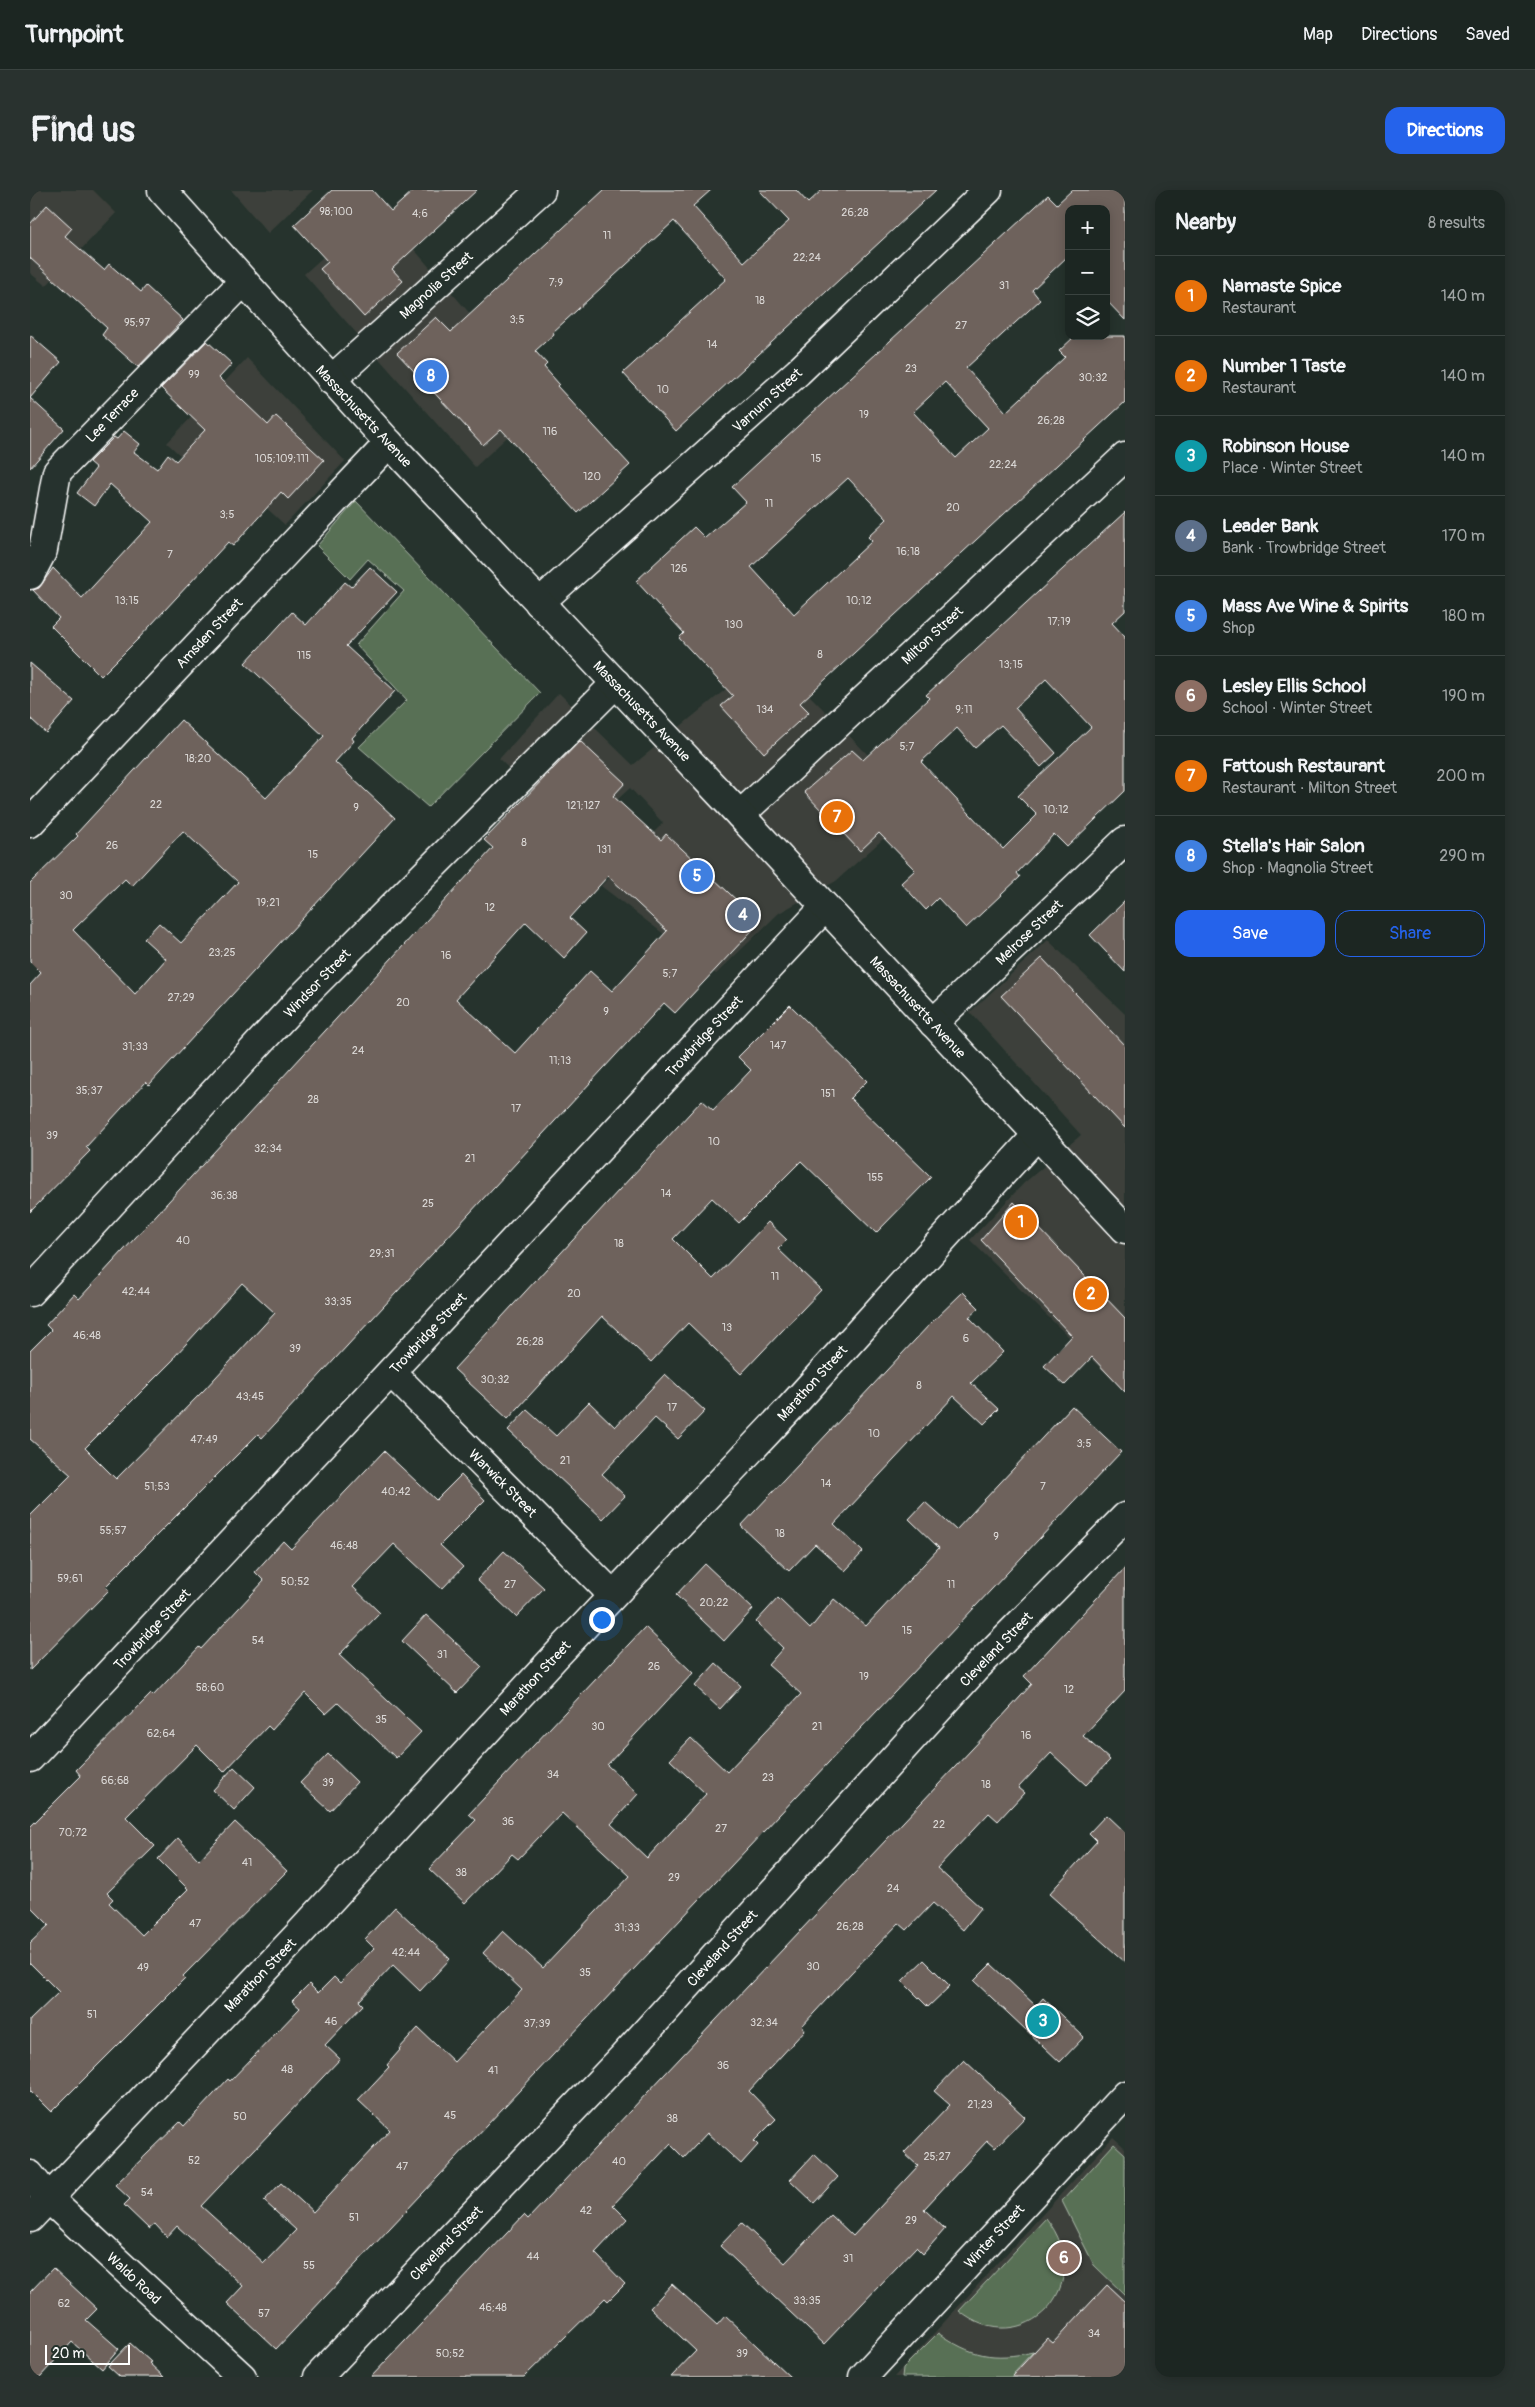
<!DOCTYPE html>
<html lang="en">
<head>
<meta charset="utf-8">
<style>
  :root { --surface:#1c2622; --page:#29322f; --text:#f1f3f6; --muted:#a0a5a5; --line:#3a4340; --accent:#2563eb }
  body { margin:0; font-family:Pangolin,sans-serif; background:var(--page); color:var(--text) }
  .controls { position:absolute; right:15px; top:15px; display:grid; overflow:hidden; border-radius:10px; box-shadow:0 2px 12px #0003 }
  .controls button { width:45px; height:45px; display:grid; place-items:center; padding:0; border:0; border-bottom:1px solid var(--line); background:var(--surface); color:var(--text); font:25px sans-serif }
  .scale { position:absolute; left:15px; bottom:12px; width:85px; box-sizing:border-box; padding-left:5px; border:2px solid #fff; border-top:0; font-size:14px; line-height:18px; white-space:nowrap; color:#fff; -webkit-text-stroke:4px #26332d; paint-order:stroke }
  .you { position:absolute; left:571px; top:1429px; width:18px; height:18px; margin:-12px; border:4px solid #fff; border-radius:50%; background:#1a73e8; box-shadow:0 0 0 8px #1a73e833 }
  .badge { display:grid; place-items:center; width:32px; height:32px; border-radius:50%; background:var(--accent); color:#fff; font-size:16px; font-weight:700 }
  .pin { position:absolute; translate:-50% -50%; border:2px solid #fff; box-shadow:0 1px 5px #0006 }
  .list { margin:0; padding:0; list-style:none }
  h2 { display:flex; justify-content:space-between; align-items:center; height:65px; margin:0; padding:0 20px; font-size:21px }
  h2 small { font-size:16px; font-weight:400; color:var(--muted) }
  .list li { display:grid; grid-template-columns:32px 1fr auto; gap:15px; align-items:center; box-sizing:border-box; height:80px; padding:0 20px; border-top:1px solid var(--line) }
  .list b { display:block; font-size:19px; white-space:nowrap }
  .list p { margin:0; font-size:16px; white-space:nowrap; color:var(--muted) }
  .list em { font-size:16px; font-style:normal; color:var(--muted) }
  .actions { display:flex; gap:10px; padding:15px 20px }
  .actions a { flex:1; padding:11px 0; border:1px solid var(--accent); border-radius:15px; text-align:center; font-size:18px; color:var(--accent) }
  .actions .main { background:var(--accent); color:#fff }
  .icon { flex:none; width:28px; height:28px; fill:none; stroke:currentColor; stroke-width:2; stroke-linecap:round; stroke-linejoin:round }
  .map { position:relative; flex:none; width:1095px; height:2187px; overflow:hidden; border-radius:15px }
  header { display:flex; align-items:center; gap:30px; box-sizing:border-box; height:70px; padding:0 25px; background:var(--surface); border-bottom:1px solid var(--line) }
  header strong { font-size:24px }
  nav { display:flex; gap:28px; margin-inline-start:auto; font-size:18px }
  .intro { display:flex; align-items:center; justify-content:space-between; box-sizing:border-box; height:120px; padding:0 30px }
  h1 { margin:0; font-size:35px }
  .button { padding:12px 22px; border-radius:15px; background:var(--accent); color:#fff; font-size:18px; font-weight:700 }
  main { display:flex; gap:30px; padding:0 30px }
  aside { flex:1; background:var(--surface); border-radius:15px; box-shadow:0 2px 12px #0003 }
  .map>svg:first-child { display:block }
  .built { fill:#3c413b }
  .green { fill:#587055; stroke:#acb8aa }
  .building { fill:#6e625b; stroke:#fff; fill-rule:evenodd }
  .lines { fill:none; stroke-linecap:round; stroke-linejoin:round }
  .minor-casing { stroke:#fff; stroke-width:31 }
  .trunk-casing { stroke:#fff; stroke-width:31 }
  .minor { stroke:#26332d; stroke-width:28 }
  .trunk { stroke:#26332d; stroke-width:28 }
  .labels { text-anchor:middle; stroke-width:4; stroke-linejoin:round; paint-order:stroke }
  .number-label { font-size:11px; fill:#dbd8d6 }
  .street-label { font-size:14px; fill:#fff; stroke:#26332d }
</style>
</head>
<body>
<header>
<strong>Turnpoint</strong>
<nav><a>Map</a><a>Directions</a><a>Saved</a></nav>
</header>
<div class="intro"><h1>Find us</h1><a class="button">Directions</a></div>
<main>
<div class="map">
<svg width="1095" height="2187" viewBox="0 0 1095 2187">
  <rect width="100%" height="100%" fill="#26332d"/>
  <filter id="ink" filterUnits="userSpaceOnUse"><feTurbulence type="fractalNoise" baseFrequency=".02" numOctaves="2"/><feDisplacementMap in="SourceGraphic" scale="10" xChannelSelector="R" yChannelSelector="G"/><feConvolveMatrix kernelMatrix="1 2 1 2 8 2 1 2 1" color-interpolation-filters="sRGB"/></filter>
  <g filter="url(#ink)">
    <path class="built" d="M1 0H63L86 23 16 96 0 83Z
      M201 0H283L238 43Z
      M348 18 490 181 506 220 445 277 274 84Z
      M217 168 315 271 255 335 195 280 181 294 137 253Z
      M739 464 889 617 806 691 749 723 686 784 571 696 633 633 600 598 549 645 469 569 529 503 603 575Z
      M1018 750 1095 824V1202L940 1050 994 993 1051 945 940 822Z
      M1083 1947 1095 1958V2187H864Z"/>
    <path class="green" d="M326 311 510 503 398 617 329 557 377 510 326 455 374 401 338 369 320 389 287 356Z
      M1084 1954 1095 1964V2105L1064 2075 1032 2011Z
      M1016 2028C1070 2096 992 2173 929 2121Z
      M908 2143C941 2166 963 2171 1003 2162L983 2183 987 2187H872L873 2178Z"/>
    <path class="building" d="M302 0H342L361 21 384 0H447L362 79 373 91 334 127 290 79 298 72 264 35Z
      M574 0H681L663 16 714 72 759 31 729 0H766L778 13 792 0H906L646 241 593 183 696 89 644 31 523 142 524 144 505 161 517 174 514 177 529 194 527 196 600 275 548 323 471 239 453 255 367 163 406 127 421 142Z
      M1042 0H1095V130L1076 110V19H1039V69L1037 67 1002 100 1010 110 936 178 976 222 1035 167 1029 161 1045 146H1095V212L770 513 779 522 734 563 691 516 703 506 649 448 654 443 606 391 664 337 675 348 716 312 702 297 1018 5 1027 14ZM915 192 958 238 926 268 883 222ZM818 288 857 329 838 347 842 351 764 424 721 377Z
      M17 15 42 38 35 46 74 80 79 74 111 102 116 96 153 130 108 177 72 145 77 138 0 68V34Z
      M0 145 31 172 0 208Z
      M177 151 202 174 189 188 238 235 246 226 294 270 258 309 251 302 203 356 198 352 108 449 71 486 21 436 29 428 3 400 9 398 23 378 52 408 122 332 80 294 64 316 47 303 66 278 59 272 84 247 87 249 94 241 110 254 104 262 127 279 138 264 146 271 175 240 131 198Z
      M0 208 34 239 0 278Z
      M1095 322V421L1082 433 1095 447V601L1037 657 1024 644 987 683 990 687 936 738 908 708 896 720 871 693 885 680 849 643 830 661 774 602 822 560 833 570 899 508 896 505ZM1016 489 1061 537 988 606 1007 625 973 659 891 572 927 538 945 558 971 535 1011 577 1026 563 985 518Z
      M340 377 367 402 316 456 365 501 322 548 324 551 305 572 365 628 119 895 116 892 56 957 60 961 0 1022V795L11 783 0 772V693L48 646 46 644 151 530 236 608 294 546 215 473 262 422 276 435 315 392 321 397ZM153 641 208 692 151 753 129 733 114 749 136 769 105 804 43 740 95 689 102 696Z
      M0 473 44 511 16 543 0 528Z
      M550 551 595 593 583 606 631 650 636 644 730 732 645 823 634 813 232 1248 228 1244 75 1397 79 1400 0 1480V1326L41 1285 0 1249V1161L21 1140 16 1135 44 1104 49 1109 463 658 454 650ZM578 686 637 741 582 801 560 781 485 863 426 809 496 732 534 768 556 743 540 728ZM212 1093 245 1123 174 1200 86 1289 55 1258 144 1169 145 1166Z
      M1095 711V782L1060 745Z
      M1012 768 1095 856V938L971 806Z
      M760 815 837 891 820 908 901 987 846 1043 771 971 709 1033 682 1008 643 1049 683 1089 738 1032 757 1050 748 1059 791 1100 711 1184 658 1133 621 1172 572 1126 478 1229 424 1179 672 910 683 920 721 880 708 867Z
      M984 1012 1095 1128V1202L1062 1167 1035 1195 1014 1176 1042 1146 951 1050Z
      M933 1102 949 1118 939 1127 973 1162 941 1193 969 1219 954 1234 924 1206 804 1334 833 1362 815 1381 785 1354 759 1381 711 1336 900 1134Z
      M635 1184 675 1221 648 1249 625 1228 572 1284 595 1306 573 1329 478 1240 497 1220 526 1246 559 1212 585 1237Z
      M1042 1216 1091 1262 246 2159 197 2113 213 2096 147 2036 137 2047 125 2034 119 2039 94 2015 100 2009 85 1995 150 1932 154 1936 198 1889 200 1891 270 1818 262 1811 279 1794 288 1803 304 1787 310 1793 344 1758 335 1749 365 1717 420 1769 390 1801 363 1775 329 1811 333 1815 295 1855 310 1869 171 2016 234 2073 266 2040 234 2011 251 1993 283 2022 360 1940 328 1910 359 1877 357 1875 370 1860 369 1859 388 1838 424 1872 492 1800 453 1763 473 1741 513 1778 600 1686 532 1623 488 1669 482 1664 435 1713 399 1679 446 1630 439 1624 615 1437 663 1483 577 1575 608 1604 581 1634 617 1668 676 1604 640 1570 661 1548 697 1582 771 1504 738 1475 753 1458 726 1432 748 1408 780 1439 804 1409 836 1436 909 1358 879 1329 895 1312 926 1340Z
      M354 1261 406 1310 431 1285 455 1310 410 1355 433 1377 412 1399 364 1354 323 1397 350 1423 309 1465 391 1542 366 1568 308 1513 296 1524 275 1503 242 1540 238 1536 194 1582 167 1555 96 1627 125 1656 77 1703 83 1709 79 1713 112 1745 158 1699 128 1669 148 1648 169 1670 205 1632 257 1681 153 1786 155 1788 21 1922 0 1901V1830L29 1802 0 1773V1753L19 1735 0 1716V1637L51 1586 46 1580 121 1504 123 1506 169 1457 171 1459 234 1391 225 1382 253 1351 261 1359Z
      M474 1361 514 1398 486 1427 447 1390Z
      M675 1374 723 1419 694 1451 646 1405Z
      M1095 1378V1501L1053 1546 1080 1570 1056 1595 1021 1563 988 1598 994 1603 968 1631 959 1623 907 1678 951 1718 933 1740 903 1713 877 1740 869 1733 821 1783 772 1836 775 1840 719 1901 746 1929 724 1951 728 1955 711 1974 677 1943 654 1968 640 1954 583 2015 597 2029 565 2063 595 2094 578 2111 575 2108 494 2187H341L494 2025 498 2029 959 1541 1002 1494 994 1486Z
      M396 1425 452 1477 427 1503 372 1451Z
      M686 1473 711 1496 690 1519 665 1496Z
      M298 1564 327 1592 300 1621 270 1593Z
      M204 1577 225 1597 204 1620 183 1600Z
      M1076 1625 1095 1643V1772L1019 1704 1067 1651 1059 1643Z
      M894 1770 920 1796 898 1817 872 1791Z
      M961 1774 1006 1816 1013 1808 1054 1847 1030 1872 944 1791Z
      M934 1870 995 1927 965 1958 957 1951 894 2019 915 2039 893 2064 886 2057 794 2154 690 2056 712 2033 755 2073 801 2025 823 2046 888 1976 874 1963 920 1915 904 1901Z
      M784 1964 808 1987 784 2013 760 1990Z
      M23 2078 67 2119 56 2130 89 2159 72 2179 42 2152 10 2187H0V2102Z
      M642 2094 687 2135 695 2126 760 2187H641L666 2161 620 2118Z
      M1077 2095 1095 2112V2187H981L1017 2148 1023 2153Z
      M100 2153 121 2172 119 2173 134 2187H90L78 2176Z"/>
    <g class="lines">
      <defs>
        <path id="minor" d="M301 190 511 0
          M0 385 13 360 27 282 213 92
          M509 413 768 182 958 0
          M710 625 1095 267
          M0 633 359 253
          M903 833 1095 651
          M0 1102 270 809 586 493
          M361 1182 583 1405
          M0 1568 795 717
          M0 1985 18 2008 212 2187
          M0 2028 269 1744 525 1467 761 1217 1007 945
          M288 2187 593 1867 944 1480 1095 1327
          M833 2187 1095 1905"/>
        <path id="trunk" d="M132 0 359 253 710 625 1095 1039"/>
      </defs>
      <use href="#minor" class="minor-casing"/>
      <use href="#trunk" class="trunk-casing"/>
      <use href="#minor" class="minor"/>
      <use href="#trunk" class="trunk"/>
    </g>
  </g>
  <g class="labels">
    <g class="number-label">
      <text x="306" y="25">98;100</text>
      <text x="825" y="26">26;28</text>
      <text x="390" y="27">4;6</text>
      <text x="577" y="49">11</text>
      <text x="777" y="71">22;24</text>
      <text x="526" y="96">7;9</text>
      <text x="974" y="99">31</text>
      <text x="730" y="114">18</text>
      <text x="487" y="133">3;5</text>
      <text x="107" y="136">95;97</text>
      <text x="931" y="139">27</text>
      <text x="682" y="158">14</text>
      <text x="881" y="182">23</text>
      <text x="164" y="188">99</text>
      <text x="1063" y="191">30;32</text>
      <text x="633" y="203">10</text>
      <text x="834" y="228">19</text>
      <text x="1021" y="234">26;28</text>
      <text x="520" y="245">116</text>
      <text x="252" y="272">105;109;111</text>
      <text x="786" y="272">15</text>
      <text x="973" y="278">22;24</text>
      <text x="562" y="290">120</text>
      <text x="739" y="317">11</text>
      <text x="923" y="321">20</text>
      <text x="197" y="328">3;5</text>
      <text x="878" y="365">16;18</text>
      <text x="140" y="368">7</text>
      <text x="649" y="382">126</text>
      <text x="97" y="414">13;15</text>
      <text x="829" y="414">10;12</text>
      <text x="1029" y="435">17;19</text>
      <text x="704" y="438">130</text>
      <text x="790" y="468">8</text>
      <text x="274" y="469">115</text>
      <text x="981" y="478">13;15</text>
      <text x="735" y="523">134</text>
      <text x="934" y="523">9;11</text>
      <text x="877" y="560">5;7</text>
      <text x="168" y="572">18;20</text>
      <text x="126" y="618">22</text>
      <text x="553" y="619">121;127</text>
      <text x="326" y="621">9</text>
      <text x="1026" y="623">10;12</text>
      <text x="494" y="656">8</text>
      <text x="82" y="659">26</text>
      <text x="574" y="663">131</text>
      <text x="283" y="668">15</text>
      <text x="36" y="709">30</text>
      <text x="238" y="716">19;21</text>
      <text x="460" y="721">12</text>
      <text x="192" y="766">23;25</text>
      <text x="416" y="769">16</text>
      <text x="640" y="787">5;7</text>
      <text x="151" y="811">27;29</text>
      <text x="373" y="816">20</text>
      <text x="576" y="825">9</text>
      <text x="748" y="859">147</text>
      <text x="105" y="860">31;33</text>
      <text x="328" y="864">24</text>
      <text x="530" y="874">11;13</text>
      <text x="59" y="904">35;37</text>
      <text x="798" y="907">151</text>
      <text x="283" y="913">28</text>
      <text x="486" y="922">17</text>
      <text x="22" y="949">39</text>
      <text x="684" y="955">10</text>
      <text x="238" y="962">32;34</text>
      <text x="440" y="972">21</text>
      <text x="845" y="991">155</text>
      <text x="636" y="1007">14</text>
      <text x="194" y="1009">36;38</text>
      <text x="398" y="1017">25</text>
      <text x="153" y="1054">40</text>
      <text x="589" y="1057">18</text>
      <text x="352" y="1067">29;31</text>
      <text x="745" y="1090">11</text>
      <text x="106" y="1105">42;44</text>
      <text x="544" y="1107">20</text>
      <text x="308" y="1115">33;35</text>
      <text x="697" y="1141">13</text>
      <text x="57" y="1149">46;48</text>
      <text x="936" y="1152">6</text>
      <text x="500" y="1155">26;28</text>
      <text x="265" y="1162">39</text>
      <text x="465" y="1193">30;32</text>
      <text x="889" y="1199">8</text>
      <text x="220" y="1210">43;45</text>
      <text x="642" y="1221">17</text>
      <text x="844" y="1247">10</text>
      <text x="174" y="1253">47;49</text>
      <text x="1054" y="1257">3;5</text>
      <text x="535" y="1274">21</text>
      <text x="796" y="1297">14</text>
      <text x="127" y="1300">51;53</text>
      <text x="1013" y="1300">7</text>
      <text x="366" y="1305">40;42</text>
      <text x="83" y="1344">55;57</text>
      <text x="750" y="1347">18</text>
      <text x="966" y="1350">9</text>
      <text x="314" y="1359">46;48</text>
      <text x="40" y="1392">59;61</text>
      <text x="265" y="1395">50;52</text>
      <text x="480" y="1398">27</text>
      <text x="921" y="1398">11</text>
      <text x="684" y="1416">20;22</text>
      <text x="877" y="1444">15</text>
      <text x="228" y="1454">54</text>
      <text x="412" y="1468">31</text>
      <text x="624" y="1480">26</text>
      <text x="834" y="1490">19</text>
      <text x="180" y="1501">58;60</text>
      <text x="1039" y="1503">12</text>
      <text x="351" y="1533">35</text>
      <text x="568" y="1540">30</text>
      <text x="787" y="1540">21</text>
      <text x="131" y="1547">62;64</text>
      <text x="996" y="1549">16</text>
      <text x="523" y="1588">34</text>
      <text x="738" y="1591">23</text>
      <text x="85" y="1594">66;68</text>
      <text x="298" y="1596">39</text>
      <text x="956" y="1598">18</text>
      <text x="478" y="1635">36</text>
      <text x="909" y="1638">22</text>
      <text x="691" y="1642">27</text>
      <text x="43" y="1646">70;72</text>
      <text x="217" y="1676">41</text>
      <text x="431" y="1686">38</text>
      <text x="644" y="1691">29</text>
      <text x="863" y="1702">24</text>
      <text x="165" y="1737">47</text>
      <text x="820" y="1740">26;28</text>
      <text x="597" y="1741">31;33</text>
      <text x="376" y="1766">42;44</text>
      <text x="783" y="1780">30</text>
      <text x="113" y="1781">49</text>
      <text x="555" y="1786">35</text>
      <text x="62" y="1828">51</text>
      <text x="301" y="1835">46</text>
      <text x="734" y="1836">32;34</text>
      <text x="507" y="1837">37;39</text>
      <text x="693" y="1879">36</text>
      <text x="257" y="1883">48</text>
      <text x="463" y="1884">41</text>
      <text x="950" y="1918">21;23</text>
      <text x="420" y="1929">45</text>
      <text x="210" y="1930">50</text>
      <text x="642" y="1932">38</text>
      <text x="907" y="1970">25;27</text>
      <text x="164" y="1974">52</text>
      <text x="589" y="1975">40</text>
      <text x="372" y="1980">47</text>
      <text x="117" y="2006">54</text>
      <text x="556" y="2024">42</text>
      <text x="324" y="2031">51</text>
      <text x="881" y="2034">29</text>
      <text x="503" y="2070">44</text>
      <text x="818" y="2072">31</text>
      <text x="279" y="2079">55</text>
      <text x="777" y="2114">33;35</text>
      <text x="34" y="2117">62</text>
      <text x="463" y="2121">46;48</text>
      <text x="234" y="2127">57</text>
      <text x="1064" y="2147">34</text>
      <text x="420" y="2167">50;52</text>
      <text x="712" y="2167">39</text>
    </g>
    <g class="street-label">
      <text transform="translate(406 95) rotate(-42)" y="5">Magnolia Street</text>
      <text transform="translate(737 210) rotate(-42)" y="5">Varnum Street</text>
      <text transform="translate(82 225) rotate(-46)" y="5">Lee Terrace</text>
      <text transform="translate(334 226) rotate(47)" y="5">Massachusetts Avenue</text>
      <text transform="translate(179 443) rotate(-47)" y="5">Amsden Street</text>
      <text transform="translate(902 445) rotate(-43)" y="5">Milton Street</text>
      <text transform="translate(612 521) rotate(46)" y="5">Massachusetts Avenue</text>
      <text transform="translate(999 742) rotate(-44)" y="5">Melrose Street</text>
      <text transform="translate(287 793) rotate(-46)" y="5">Windsor Street</text>
      <text transform="translate(888 817) rotate(47)" y="5">Massachusetts Avenue</text>
      <text transform="translate(674 846) rotate(-47)" y="5">Trowbridge Street</text>
      <text transform="translate(398 1143) rotate(-47)" y="5">Trowbridge Street</text>
      <text transform="translate(782 1193) rotate(-48)" y="5">Marathon Street</text>
      <text transform="translate(473 1293) rotate(45)" y="5">Warwick Street</text>
      <text transform="translate(122 1439) rotate(-47)" y="5">Trowbridge Street</text>
      <text transform="translate(966 1459) rotate(-46)" y="5">Cleveland Street</text>
      <text transform="translate(505 1488) rotate(-47)" y="5">Marathon Street</text>
      <text transform="translate(692 1758) rotate(-48)" y="5">Cleveland Street</text>
      <text transform="translate(230 1785) rotate(-46)" y="5">Marathon Street</text>
      <text transform="translate(964 2046) rotate(-47)" y="5">Winter Street</text>
      <text transform="translate(416 2053) rotate(-46)" y="5">Cleveland Street</text>
      <text transform="translate(104 2088) rotate(43)" y="5">Waldo Road</text>
    </g>
  </g>
</svg>
<div class="controls">
<button>+</button>
<button>−</button>
<button><svg class="icon" aria-label="layers" viewBox="0 0 24 24"><path d="M12 4l9 5-9 5-9-5zM3 14l9 5 9-5"/></svg></button>
</div>
<div class="scale">20 m</div>
<div class="you"></div>
<div class="pin badge" style="left:991px;top:1032px;background:#e8710a">1</div>
<div class="pin badge" style="left:1061px;top:1104px;background:#e8710a">2</div>
<div class="pin badge" style="left:1013px;top:1831px;background:#0f9aa8">3</div>
<div class="pin badge" style="left:713px;top:725px;background:#5c6f8a">4</div>
<div class="pin badge" style="left:667px;top:686px;background:#3f7fe0">5</div>
<div class="pin badge" style="left:1034px;top:2068px;background:#8d6e63">6</div>
<div class="pin badge" style="left:807px;top:627px;background:#e8710a">7</div>
<div class="pin badge" style="left:401px;top:186px;background:#3f7fe0">8</div>
</div>
<aside>
<h2>Nearby<small>8 results</small></h2>
<ul class="list">
<li><span class="badge" style="background:#e8710a">1</span><div><b>Namaste Spice</b><p>Restaurant</p></div><em>140 m</em></li>
<li><span class="badge" style="background:#e8710a">2</span><div><b>Number 1 Taste</b><p>Restaurant</p></div><em>140 m</em></li>
<li><span class="badge" style="background:#0f9aa8">3</span><div><b>Robinson House</b><p>Place · Winter Street</p></div><em>140 m</em></li>
<li><span class="badge" style="background:#5c6f8a">4</span><div><b>Leader Bank</b><p>Bank · Trowbridge Street</p></div><em>170 m</em></li>
<li><span class="badge" style="background:#3f7fe0">5</span><div><b>Mass Ave Wine &amp; Spirits</b><p>Shop</p></div><em>180 m</em></li>
<li><span class="badge" style="background:#8d6e63">6</span><div><b>Lesley Ellis School</b><p>School · Winter Street</p></div><em>190 m</em></li>
<li><span class="badge" style="background:#e8710a">7</span><div><b>Fattoush Restaurant</b><p>Restaurant · Milton Street</p></div><em>200 m</em></li>
<li><span class="badge" style="background:#3f7fe0">8</span><div><b>Stella's Hair Salon</b><p>Shop · Magnolia Street</p></div><em>290 m</em></li>
</ul>
<div class="actions"><a class="main">Save</a><a>Share</a></div>
</aside>
</main>
</body>
</html>
